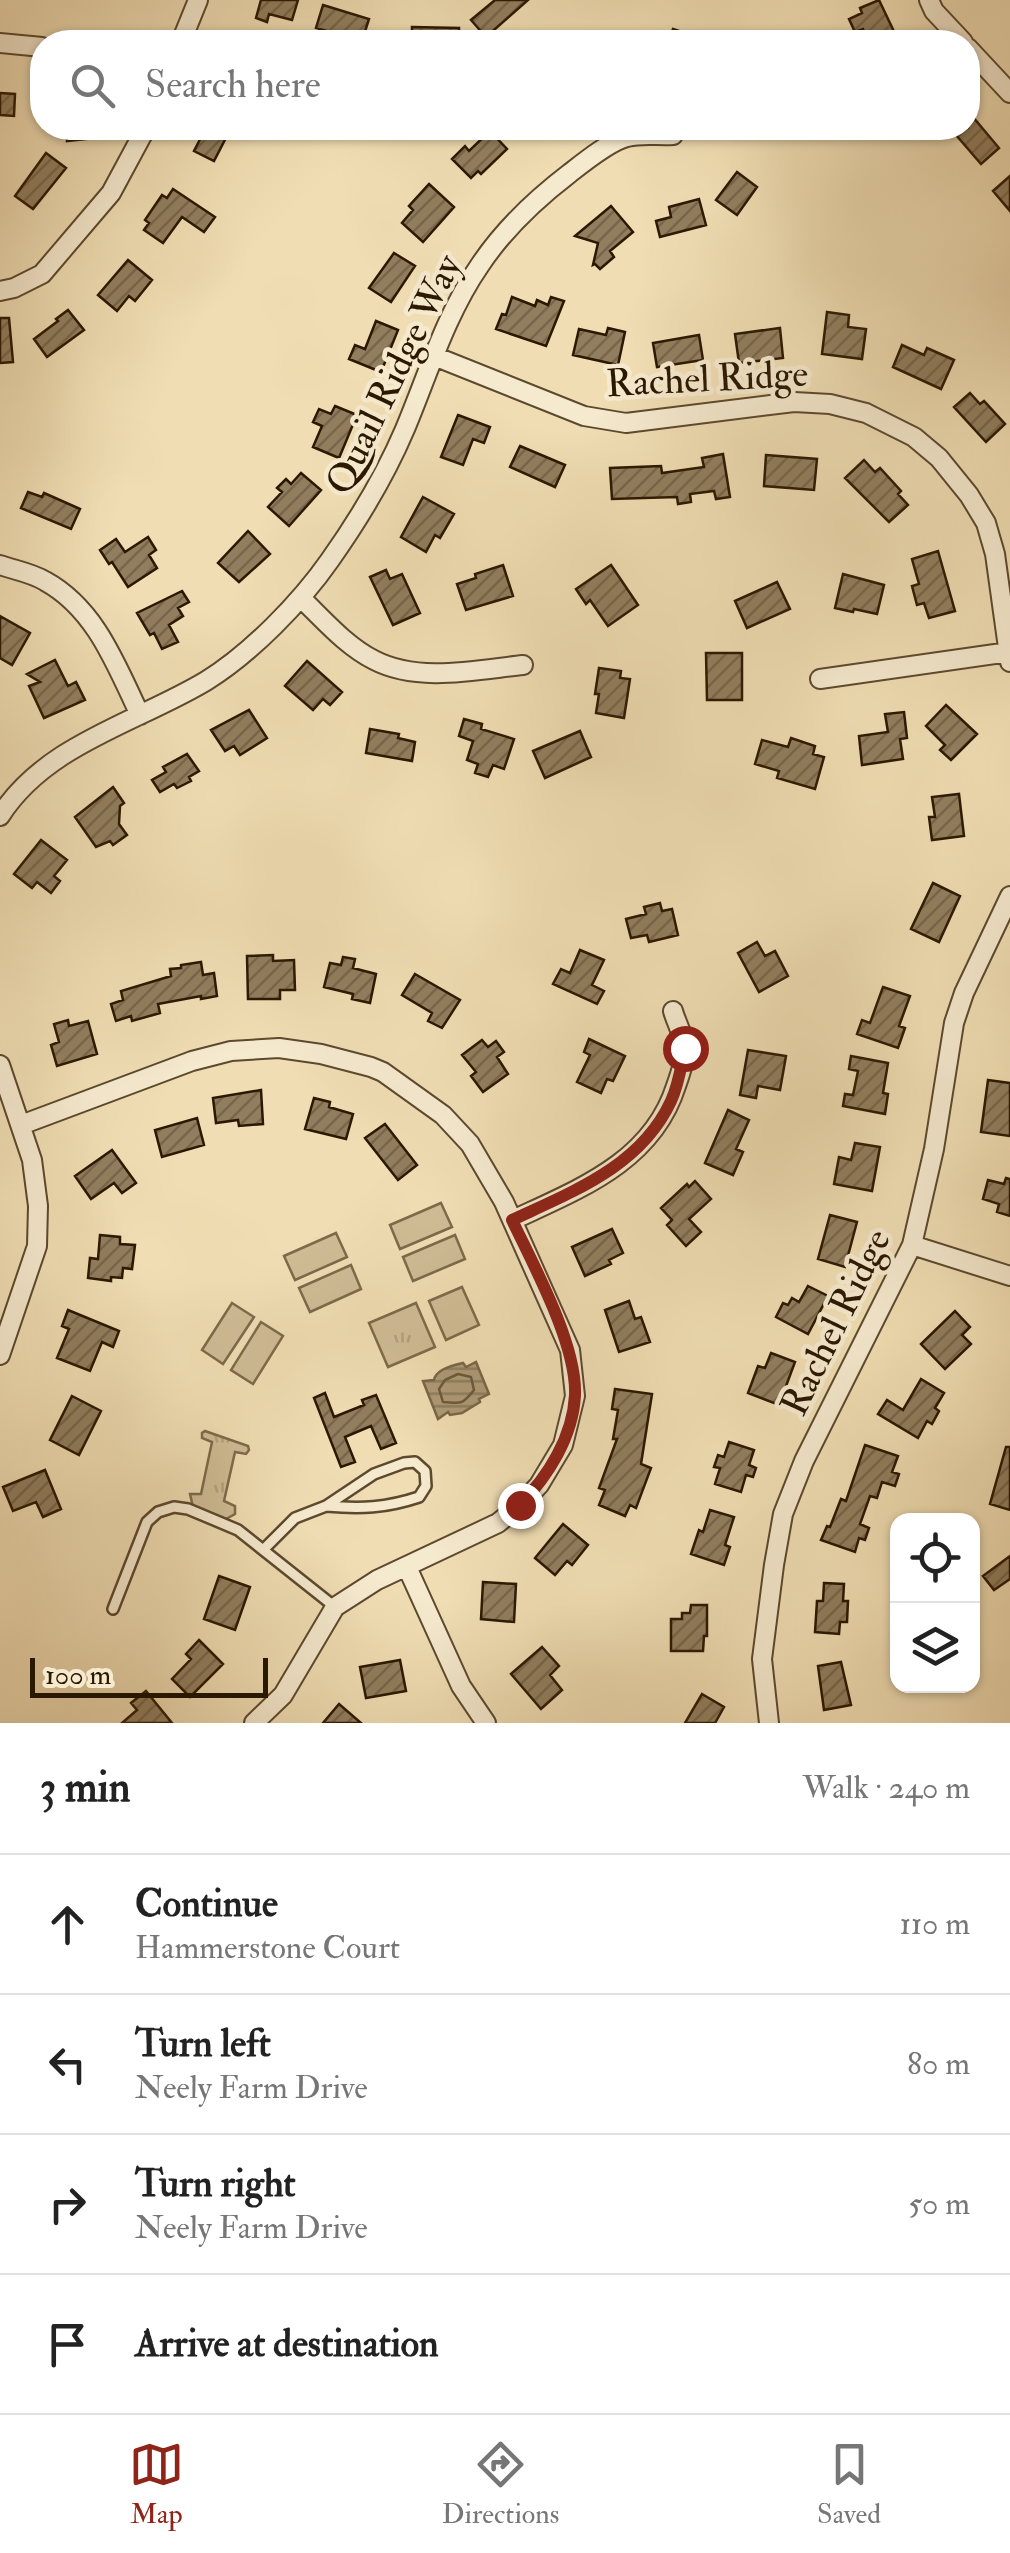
<!DOCTYPE html>
<html lang="en">
<head>
<meta charset="utf-8">
<style>
  :root { --surface:#fff; --page:#f2f2f2; --text:#222; --muted:#767676; --line:#e0e0e0; --accent:#8f2418 }
  body { margin:0; font-family:"IM FELL Double Pica",serif; background:var(--page); color:var(--text) }
  .controls { position:absolute; right:30px; bottom:30px; display:grid; overflow:hidden; border-radius:20px; box-shadow:0 2px 8px #0004 }
  .controls button { width:90px; height:90px; display:grid; place-items:center; padding:0; border:0; border-bottom:2px solid var(--line); background:var(--surface); color:var(--text); font:50px sans-serif }
  .scale { position:absolute; left:30px; bottom:25px; width:238px; box-sizing:border-box; padding-left:10px; border:5px solid #2b1801; border-top:0; font-size:28px; line-height:35px; white-space:nowrap; color:#2b1801; -webkit-text-stroke:8px #f5e9ce; paint-order:stroke }
  .stop { position:absolute; width:30px; height:30px; margin:-22px; border:8px solid #8f2418; border-radius:50%; background:#fff }
  .stop.end { background:#8f2418; border-color:#fff; box-shadow:0 2px 10px #0008 }
  .list { margin:0; padding:0; list-style:none }
  h2 { display:flex; justify-content:space-between; align-items:center; height:130px; margin:0; padding:0 40px; font-size:42px }
  h2 small { font-size:32px; font-weight:400; color:var(--muted) }
  .list li { display:grid; grid-template-columns:65px 1fr auto; gap:30px; align-items:center; box-sizing:border-box; height:140px; padding:0 40px; border-top:2px solid var(--line) }
  .list b { display:block; font-size:38px; white-space:nowrap }
  .list p { margin:0; font-size:32px; white-space:nowrap; color:var(--muted) }
  .list em { font-size:32px; font-style:normal; color:var(--muted) }
  .icon { flex:none; width:55px; height:55px; fill:none; stroke:currentColor; stroke-width:2; stroke-linecap:round; stroke-linejoin:round }
  .map { position:relative; flex:none; width:1010px; height:1723px; overflow:hidden }
  .search { position:absolute; background:var(--surface); box-shadow:0 2px 8px #0004; left:30px; right:30px; top:30px; height:110px; display:flex; align-items:center; gap:25px; box-sizing:border-box; padding:0 35px; border-radius:40px; color:var(--muted); font-size:38px }
  .sheet { height:690px; background:var(--surface) }
  nav { display:flex; justify-content:space-around; align-items:center; box-sizing:border-box; height:140px; border-top:2px solid var(--line); background:var(--surface); font-size:28px; color:var(--muted) }
  nav a { display:grid; justify-items:center; gap:5px }
  nav .on { color:var(--accent) }
  .map>svg:first-child { display:block }
  .grass { fill:url(#grass-tufts); stroke:#7d6a4b; stroke-width:2.5 }
  .pitch { fill:#cfbc95; stroke:#7d6a4b; stroke-width:2.5 }
  .water { fill:url(#water-rules); stroke:#796647; stroke-width:2.5 }
  .lines { fill:none; stroke-linecap:round; stroke-linejoin:round }
  .shore { stroke:#6c593c; stroke-width:2.5 }
  .building { fill:url(#building-hatch); stroke:#2b1801; stroke-width:2.5 }
  .lane-casing { stroke:#5c492e; stroke-width:14 }
  .street-casing { stroke:#5c492e; stroke-width:22 }
  .lane { stroke:#f5e9ce; stroke-width:9 }
  .street { stroke:#f5e9ce; stroke-width:18 }
  .route { stroke:#8f2418; stroke-width:12 }
  .labels { text-anchor:middle; stroke-width:9; stroke-linejoin:round; paint-order:stroke }
  .street-label { font-size:38px; fill:#2b1801; stroke:#f5e9ce }
</style>
</head>
<body>
<div class="map">
<svg width="1010" height="1723" viewBox="0 0 1010 1723">
  <defs>
    <pattern id="grass-tufts" width="24" height="20" patternUnits="userSpaceOnUse" patternTransform="scale(2.5)"><rect width="24" height="20" fill="#cfbc95"/><path d="M3 7l-1-3M5 7V3M7 7l1-3M15 17l-1-3M17 17v-4M19 17l1-3" fill="none" stroke="#b2a17f"/></pattern>
    <pattern id="water-rules" width="6" height="5" patternUnits="userSpaceOnUse" patternTransform="scale(2.5)"><rect width="6" height="5" fill="#ad9a76"/><path d="M0 2.5h6" fill="none" stroke="#8d7d5e"/></pattern>
    <pattern id="building-hatch" width="6" height="6" patternUnits="userSpaceOnUse" patternTransform="scale(2.5)"><rect width="6" height="6" fill="#917e5e"/><path d="M-1 1l2-2M0 6l6-6M5 7l2-2" fill="none" stroke="#77664b"/></pattern>
  </defs>
  <rect width="100%" height="100%" fill="#f0ddb3"/>
  <filter id="stains"><feTurbulence type="fractalNoise" baseFrequency=".002" numOctaves="4"/><feColorMatrix values="0 0 0 0 .2 0 0 0 0 .09 0 0 0 0 .02 0 0 0 .5 -.17"/></filter>
  <radialGradient id="worn" r=".72"><stop offset=".6" stop-color="#630" stop-opacity="0"/><stop offset="1" stop-color="#630" stop-opacity=".3"/></radialGradient>
  <path class="grass" d="M416 1303 435 1347 388 1367 369 1323Z
    M205 1431 248 1446 249 1450 246 1454 235 1452 224 1501 235 1506V1514L226 1519 193 1507 190 1494H201L212 1442 202 1438V1433Z"/>
  <path class="pitch" d="M441 1203 452 1227 400 1249 390 1225Z
    M336 1233 347 1257 295 1280 284 1256Z
    M455 1235 465 1259 413 1281 403 1257Z
    M351 1265 361 1289 310 1312 299 1288Z
    M462 1287 479 1325 446 1340 429 1301Z
    M232 1303 254 1317 223 1364 202 1350Z
    M261 1322 283 1336 253 1384 231 1370Z"/>
  <path class="water" d="M476 1362 489 1394 479 1399 480 1402 462 1413 450 1415 448 1412 438 1419 423 1381 434 1380C436 1369 453 1365 463 1363L466 1367Z"/>
  <g class="lines">
    <path class="shore" d="M458 1374 471 1377 474 1390C463 1404 462 1404 443 1402L439 1389 445 1380Z"/>
  </g>
  <path class="building" d="M261 0H298L292 20 269 14 267 22 256 18Z
    M495 0H528L486 37 471 20Z
    M879 0 899 42H869L863 29 855 32 849 19 862 13 860 8Z
    M323 5 369 19 362 41 316 28Z
    M412 27 459 28V42H412Z
    M673 29 706 40V42H668Z
    M0 93 15 94 14 116 0 115Z
    M968 111 999 148 981 164 950 128H968Z
    M66 128H113V136L67 141Z
    M206 128H231L214 161 194 151Z
    M490 131 507 149 481 174 478 171 471 178 452 159 465 146 469 151Z
    M46 153 66 168 33 209 15 196Z
    M737 172 757 187 737 215 716 200Z
    M1010 176V211L993 191Z
    M429 184 454 207 423 242 402 223 413 210 409 206Z
    M173 189 215 217 204 232 182 217 163 243 144 230 149 223 145 220 162 195 167 198Z
    M699 199 706 225 660 237 656 221 671 217 669 207Z
    M611 206 633 232 610 251 614 257 600 269 595 264 593 265 598 243 575 236Z
    M394 253 415 266 391 302 369 288Z
    M128 260 152 280 135 301 129 296 117 311 98 295Z
    M512 297 535 306 537 300 548 305 551 297 564 301 546 346 496 329 502 314 506 315Z
    M68 310 84 330 47 357 34 339 58 321 56 319Z
    M827 312 849 315 848 327 866 329 862 359 822 354Z
    M0 318H9L13 362 0 363Z
    M376 321 398 330 381 372 349 359 355 345 365 349Z
    M608 328 625 332 618 365 573 355 579 329 606 335Z
    M780 328 783 358 739 363 735 334Z
    M699 335 703 360 657 367 653 343Z
    M902 345 924 355 927 348 954 360 941 389 893 367Z
    M970 393 980 404 984 401 1005 424 986 442 954 407Z
    M335 406 357 415 339 458 313 447 322 426 313 422 319 409 331 414Z
    M458 415 490 427 484 443 473 439 463 465 441 457Z
    M520 446 565 465 555 487 510 467Z
    M723 454 730 497 716 499 714 491 690 494 691 502 678 504 677 497 612 499 610 468 661 466 662 473 704 467 702 458Z
    M766 455 817 459 814 490 764 486Z
    M864 460 875 472 880 468 901 491 898 494 908 505 889 522 845 478Z
    M301 473 321 490 289 526 268 507 282 492 277 488 286 479 291 484Z
    M28 492 42 497 44 493 80 509 71 529 21 508Z
    M423 497 454 514 440 538 435 535 426 552 401 537Z
    M248 531 270 554 239 582 218 563Z
    M148 537 156 550 149 555 157 568 128 587 112 562 109 564 100 550 116 539 125 552Z
    M938 551 955 611 929 618 924 603 917 605 912 586 919 584 912 559Z
    M503 565 513 596 466 610 457 584 476 578 475 574Z
    M611 565 638 605 608 626 590 600 586 604 576 589Z
    M386 570 390 579 402 574 420 613 393 625 370 577Z
    M843 574 884 585 877 614 854 609 853 612 835 608Z
    M777 582 790 609 747 628 735 601Z
    M182 591 189 602 178 608 183 616 169 625 178 642 162 649 154 633 150 635 137 613Z
    M0 616 30 633 12 665 0 658Z
    M706 653H742V700H707Z
    M55 660 68 686 76 682 85 700 44 718 29 686 40 682 27 674Z
    M307 661 342 692 330 705 323 699 313 710 285 686Z
    M599 668 621 671 620 678 630 679 624 718 596 713 599 694H595Z
    M946 705 977 734 951 760 940 750 945 745 926 726Z
    M249 710 267 738 240 755 234 746 225 751 211 730Z
    M904 712 907 738 900 739 903 759 862 765 859 736 888 732 885 714Z
    M464 719 482 724 481 729 514 739 504 769 493 765 488 777 475 773 478 764 467 760 473 741 459 736Z
    M370 729 399 734 398 738 415 742 412 761 366 753Z
    M580 731 591 757 545 778 533 751Z
    M791 738 815 746 813 754 824 757 815 789 777 778 779 771 755 764 762 740 788 747Z
    M187 754 199 771 189 777 191 781 177 788 174 784 160 792 152 780 166 772 163 767Z
    M113 787 124 803 120 806 119 824 127 835 113 845 110 841 96 847 75 817Z
    M959 794 964 836 932 840 929 817H935L932 797Z
    M41 840 67 860 54 876 60 881 51 893 37 882 32 888 14 874Z
    M933 883 960 896 939 942 911 929Z
    M660 903 662 911 672 909 678 935 649 942 647 935 631 938 626 919 646 914 644 907Z
    M757 942 765 956 775 951 788 976 759 992 738 953Z
    M580 950 604 960 592 985 604 991 597 1004 553 984 561 969 570 973Z
    M273 955V961L294 960 295 990H280V999H248L247 956Z
    M343 957 355 959 353 968 376 974 370 1003 352 999 353 994 324 987 330 963 341 965Z
    M201 962 203 975 214 973 217 996 201 999V996L158 1004 160 1013 132 1021 131 1016 116 1021 111 1004 123 1000 121 991 171 976 170 969 181 968V965Z
    M415 974 460 1000 442 1028 428 1021 432 1013 402 995Z
    M883 987 910 996 899 1026 905 1028 898 1048 857 1034 862 1020 870 1023Z
    M68 1020 69 1026 88 1021 97 1054 57 1066 51 1045 59 1042 54 1024Z
    M589 1039 625 1056 613 1081 607 1079 601 1093 577 1082 590 1055 584 1052Z
    M482 1040 488 1047 496 1041 504 1052 497 1057 508 1074 483 1092 471 1076 476 1072 462 1055Z
    M748 1050 786 1056 780 1090 758 1086 756 1098 740 1095Z
    M851 1056 888 1063 883 1093 888 1094 885 1114 843 1106 845 1094 853 1095 858 1071 849 1069Z
    M988 1080 1010 1083V1136L981 1132Z
    M261 1090 263 1124 239 1126 238 1120 216 1123 213 1098Z
    M314 1098 330 1102 329 1107 353 1114 346 1139 305 1129Z
    M728 1110 749 1120 736 1149 743 1152 733 1175 705 1163Z
    M197 1118 204 1145 162 1157 155 1130Z
    M385 1124 417 1165 398 1180 365 1138Z
    M855 1143 880 1147 872 1191 834 1184 839 1157 851 1160Z
    M112 1150 136 1183 122 1193 114 1183 91 1199 75 1176Z
    M1006 1178 1010 1179V1216L997 1212 999 1204 983 1199 988 1180 1004 1184Z
    M695 1181 711 1199 689 1219 701 1232 686 1246 667 1225 672 1220 661 1208 687 1184 689 1187Z
    M830 1215 857 1222 845 1267 818 1259Z
    M612 1229 623 1253 609 1260 611 1264 585 1276 572 1247Z
    M100 1235 120 1237V1244L135 1245 132 1269 123 1268 122 1278 111 1277V1281L88 1278 90 1258 98 1259Z
    M808 1286 828 1296 808 1334 776 1317 783 1303 788 1305 792 1298 799 1302Z
    M629 1301 635 1319 641 1317 650 1342 619 1352 605 1310Z
    M68 1310 119 1331 113 1347 102 1342 90 1371 57 1358 69 1329 62 1326Z
    M955 1311 970 1327 962 1335 971 1344 945 1369 921 1344Z
    M771 1353 795 1362 779 1405 748 1393 758 1366 765 1368Z
    M921 1379 944 1393 935 1408 939 1411 932 1424 927 1421 918 1438 878 1414 887 1400 903 1410Z
    M615 1389 652 1394 641 1464 651 1468 636 1508 630 1505 625 1516 599 1505 605 1490 599 1488 617 1439H613L618 1410 612 1409Z
    M325 1393 334 1417 364 1405 362 1400 376 1395 396 1443 381 1449 371 1426 345 1437 355 1462 341 1467 314 1398Z
    M72 1396 101 1411 79 1455 50 1440Z
    M729 1442 754 1450 749 1465 756 1468 753 1477 746 1475 741 1492 715 1484 720 1468 714 1467 718 1455 724 1457Z
    M865 1445 898 1456 892 1472 899 1474 895 1486 882 1482 877 1498 870 1496 860 1524 869 1528 865 1540 859 1538 855 1552 821 1540 827 1526 830 1527 841 1499 846 1501Z
    M1006 1447H1010V1510L990 1504Z
    M45 1470 61 1509 43 1517 36 1502 13 1511 3 1487Z
    M710 1510 734 1517 725 1545 730 1547 724 1565 691 1554 699 1530 703 1532Z
    M563 1524 588 1545 572 1565 567 1561 555 1575 535 1558Z
    M1010 1556V1579L994 1590 983 1576Z
    M219 1576 250 1587 235 1630 204 1619Z
    M483 1582 516 1584 514 1622 481 1619Z
    M824 1583 844 1584 843 1601H848L847 1622H840L839 1634 815 1632 817 1601H823Z
    M691 1605H707V1636H704L703 1651H671V1619H682V1613H690Z
    M199 1640 223 1664 190 1697 172 1679 191 1659 186 1654Z
    M542 1647 559 1666 550 1675 562 1690 541 1709 511 1674Z
    M400 1660 406 1691 366 1698 360 1667Z
    M841 1662 851 1705 824 1710 818 1666Z
    M146 1691 172 1723H122L137 1710 131 1703Z
    M702 1694 724 1707 715 1723H685Z
    M339 1704 361 1723H323Z"/>
  <g class="lines">
    <defs>
      <path id="lane" d="M263 1550 295 1518 326 1506 374 1474 404 1463 415 1462 425 1471 426 1486 419 1497C386 1508 361 1509 326 1506
        M113 1609 147 1522 158 1512 174 1507 188 1509 238 1530 335 1607"/>
      <path id="street" d="M929 0 934 11 963 42
        M181 42 198 0
        M0 43 42 47
        M968 48 1010 93
        M0 291 14 288 42 274 111 193 146 128
        M434 356 584 416 626 423 794 402 830 404 866 413 914 437 939 458 969 495 986 523 995 554 1010 662
        M0 565C14 570 32 573 45 581 96 609 116 665 140 715
        M301 598C324 620 346 646 374 660 418 683 476 670 523 665
        M820 679 1009 652
        M0 816C46 744 136 723 206 681 250 654 300 603 330 560 359 519 385 476 405 429 428 374 446 314 480 265 504 229 536 199 570 173 584 162 610 141 627 137 641 133 659 136 673 135
        M0 1065 32 1160 38 1206 37 1246 0 1355
        M21 1125 192 1061 231 1051 279 1048 321 1054 371 1067 383 1072 443 1115 470 1144 504 1202 570 1350 575 1396 563 1445 539 1485 520 1505 498 1523 377 1580 335 1607 283 1695 254 1723
        M513 1220C579 1189 652 1162 676 1086 680 1075 685 1060 685 1048 684 1036 676 1022 673 1011
        M912 1245 1010 1276
        M407 1567 461 1686 486 1723
        M769 1723 762 1659 774 1565 783 1514 804 1461 912 1245 934 1149 954 1023 964 993 1010 896"/>
    </defs>
    <use href="#lane" class="lane-casing"/>
    <use href="#street" class="street-casing"/>
    <use href="#lane" class="lane"/>
    <use href="#street" class="street"/>
  </g>
  <g class="lines">
    <path class="route" d="M520 1505C548 1476 573 1437 575 1395 577 1345 534 1266 512 1220 574 1191 641 1166 671 1101 679 1084 681 1066 685 1048"/>
  </g>
  <g class="labels">
    <g class="street-label">
      <text transform="translate(393 374) rotate(-64)" y="13">Quail Ridge Way</text>
      <text transform="translate(707 378) rotate(-3)" y="13">Rachel Ridge</text>
      <text transform="translate(835 1322) rotate(-64)" y="13">Rachel Ridge</text>
    </g>
  </g>
  <rect width="100%" height="100%" filter="url(#stains)"/>
  <rect width="100%" height="100%" fill="url(#worn)"/>
</svg>
<div class="controls">
<button><svg class="icon" aria-label="locate" viewBox="0 0 24 24"><circle cx="12" cy="12" r="6"/><path d="M12 2v4M12 18v4M2 12h4M18 12h4"/></svg></button>
<button><svg class="icon" aria-label="layers" viewBox="0 0 24 24"><path d="M12 4l9 5-9 5-9-5zM3 14l9 5 9-5"/></svg></button>
</div>
<div class="scale">100 m</div>
<div class="stop" style="left:685px;top:1048px"></div>
<div class="stop end" style="left:520px;top:1505px"></div>
<div class="search"><svg class="icon" aria-label="search" viewBox="0 0 24 24"><circle cx="10" cy="10" r="6"/><path d="M15 15l6 6"/></svg>Search here</div>
</div>
<section class="sheet">
<h2>3 min<small>Walk · 240 m</small></h2>
<ul class="list">
<li><svg class="icon" aria-label="ahead" viewBox="0 0 24 24"><path d="M12 20V5M6 11l6-6 6 6"/></svg><div><b>Continue</b><p>Hammerstone Court</p></div><em>110 m</em></li>
<li><svg class="icon" aria-label="left" viewBox="0 0 24 24"><path d="M17 20v-9H6M10 6l-5 5 5 5"/></svg><div><b>Turn left</b><p>Neely Farm Drive</p></div><em>80 m</em></li>
<li><svg class="icon" aria-label="right" viewBox="0 0 24 24"><path d="M7 20v-9h11M14 6l5 5-5 5"/></svg><div><b>Turn right</b><p>Neely Farm Drive</p></div><em>50 m</em></li>
<li><svg class="icon" aria-label="arrive" viewBox="0 0 24 24"><path d="M6 21V4h12l-3 4 3 4H6"/></svg><div><b>Arrive at destination</b></div></li>
</ul>
</section>
<nav>
<a class="on"><svg class="icon" aria-label="map" viewBox="0 0 24 24"><path d="M3 6l6-2 6 2 6-2v14l-6 2-6-2-6 2zM9 4v14M15 6v14"/></svg>Map</a>
<a><svg class="icon" aria-label="directions" viewBox="0 0 24 24"><path d="M12 3l9 9-9 9-9-9zM9 14v-3h6M13 9l2 2-2 2"/></svg>Directions</a>
<a><svg class="icon" aria-label="saved" viewBox="0 0 24 24"><path d="M7 4h10v16l-5-4-5 4z"/></svg>Saved</a>
</nav>
</body>
</html>
